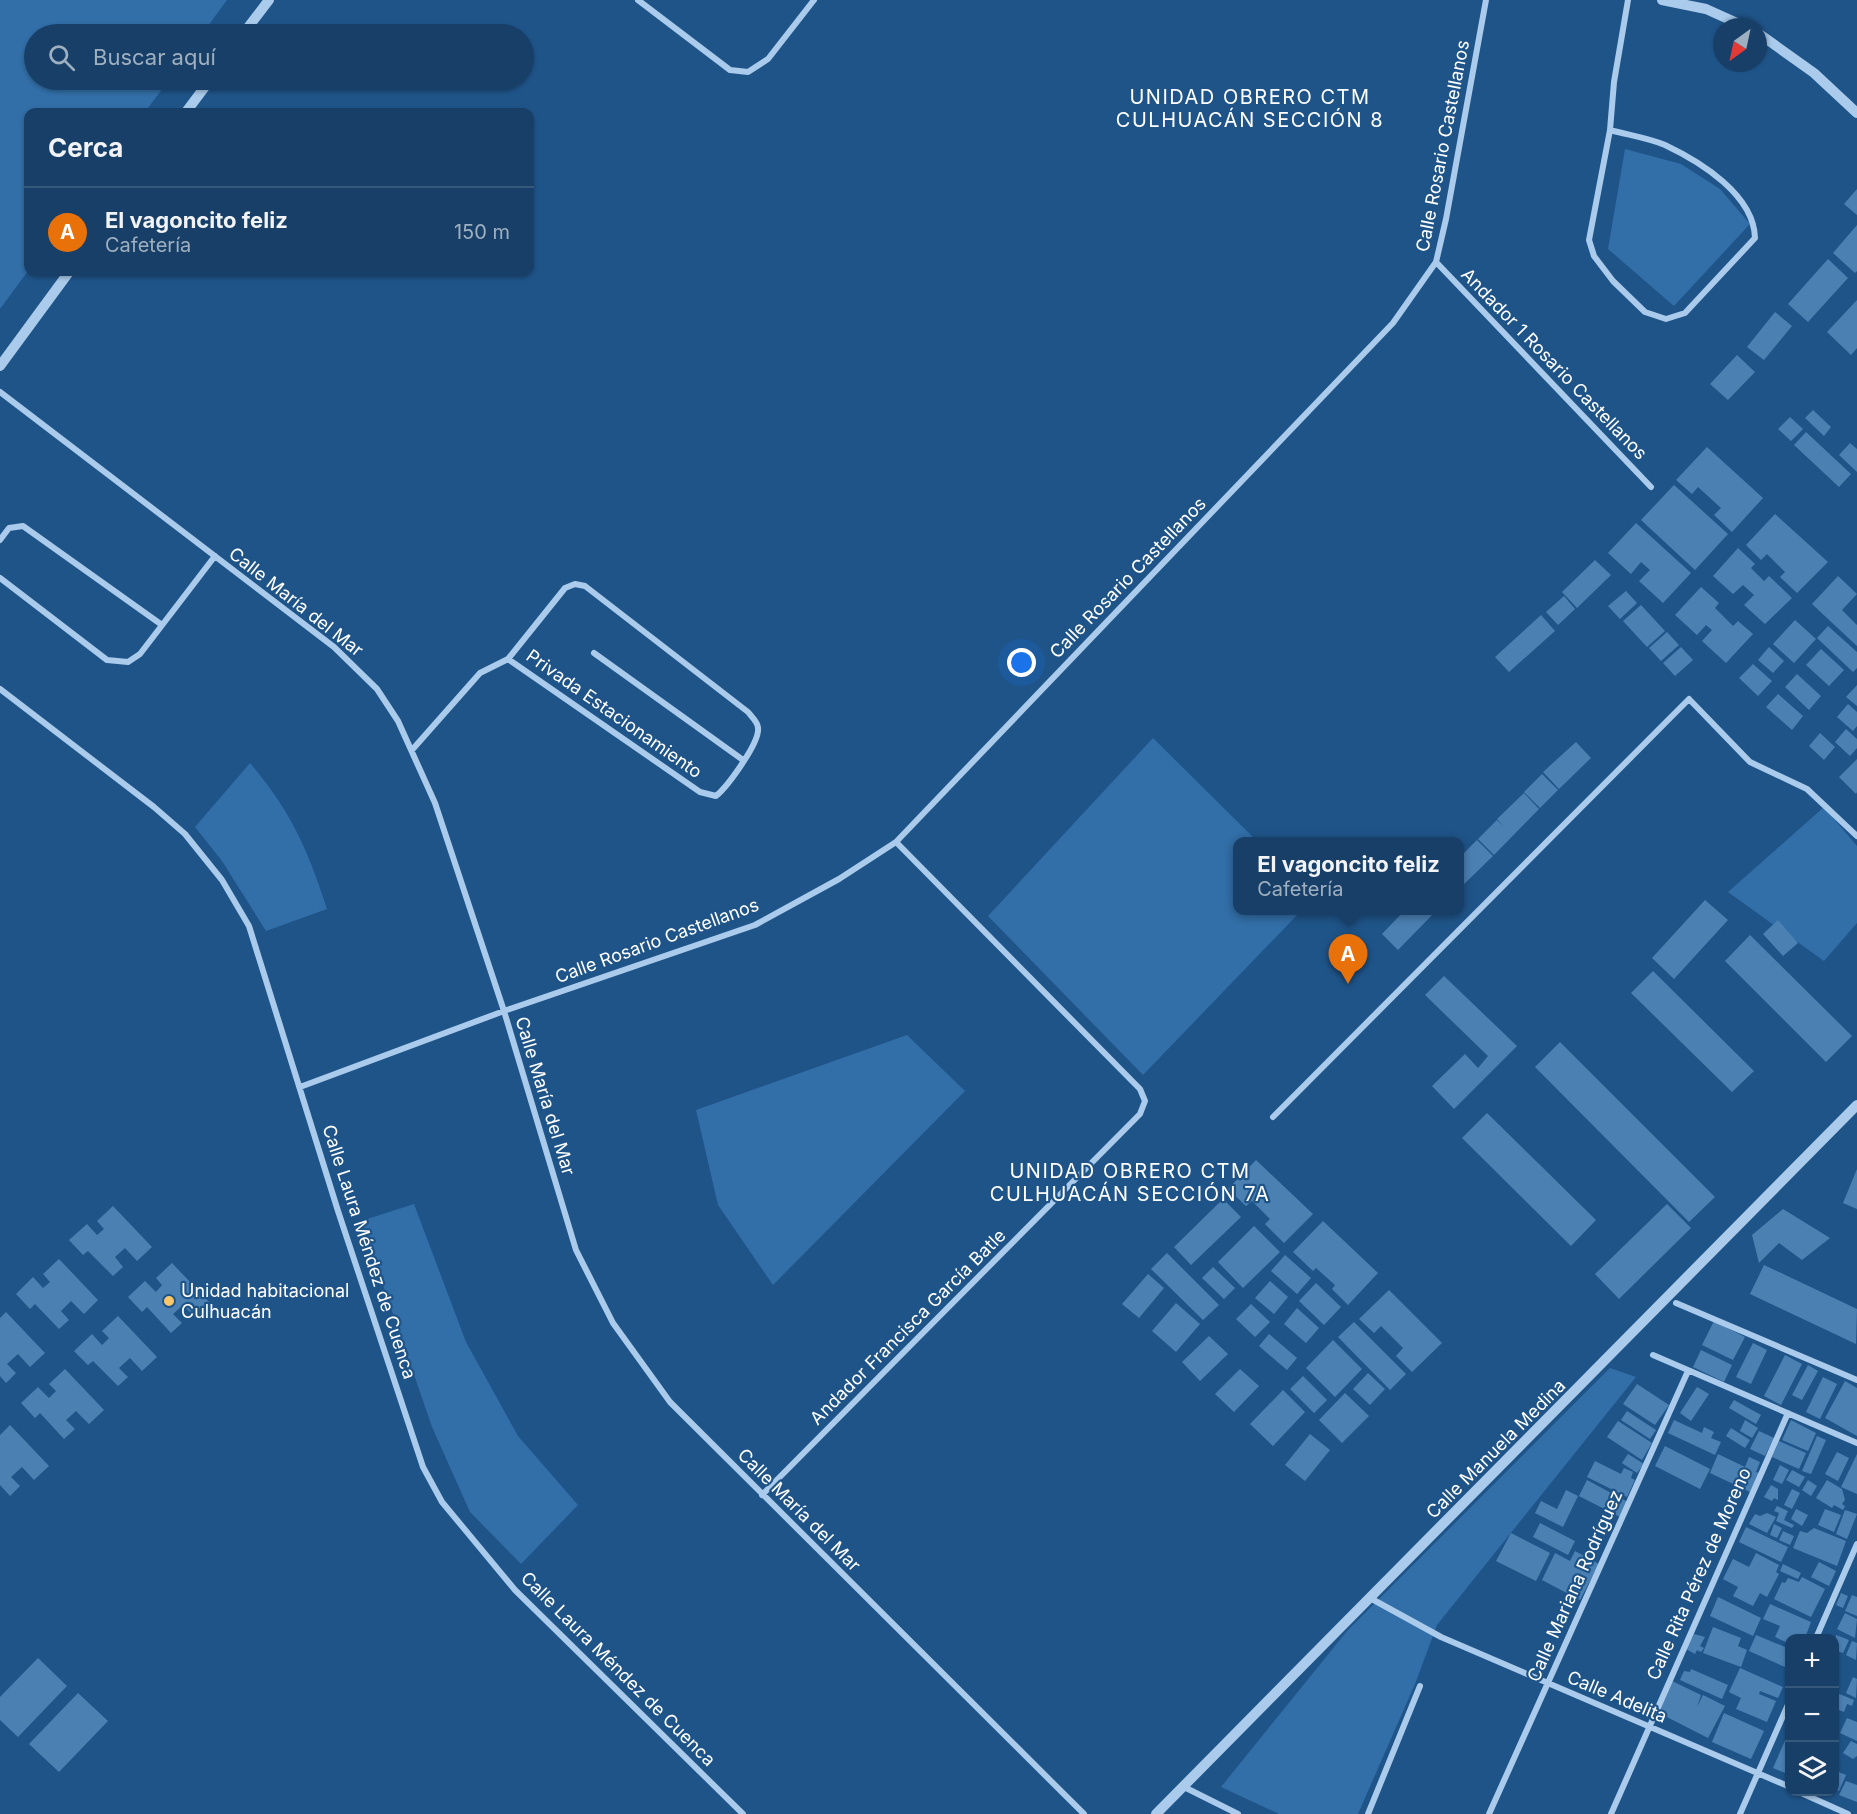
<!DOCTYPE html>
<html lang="es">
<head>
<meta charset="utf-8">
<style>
  :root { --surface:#173f67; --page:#244a70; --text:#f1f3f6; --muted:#9eafc0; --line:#36587b; --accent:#f9c76a }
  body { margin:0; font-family:Inter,sans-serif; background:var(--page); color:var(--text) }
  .controls { position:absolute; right:18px; bottom:18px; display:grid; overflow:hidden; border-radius:12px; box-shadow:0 2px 4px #0004 }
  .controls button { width:54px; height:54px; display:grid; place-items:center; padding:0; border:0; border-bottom:2px solid var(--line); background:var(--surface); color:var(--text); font:30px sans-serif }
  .compass { position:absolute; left:1713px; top:18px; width:54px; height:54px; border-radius:50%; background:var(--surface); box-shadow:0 2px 4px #0004; rotate:213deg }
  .you { position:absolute; left:1022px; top:663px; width:21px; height:21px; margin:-15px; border:4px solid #fff; border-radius:50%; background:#1a73e8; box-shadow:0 0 0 9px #1a73e833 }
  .badge { display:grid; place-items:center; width:39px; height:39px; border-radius:50%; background:var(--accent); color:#fff; font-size:20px; font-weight:700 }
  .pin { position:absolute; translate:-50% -50px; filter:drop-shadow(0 2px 3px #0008) }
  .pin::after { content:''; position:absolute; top:32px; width:21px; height:18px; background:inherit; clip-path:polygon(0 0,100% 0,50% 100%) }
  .popup { position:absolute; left:1233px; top:837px; width:231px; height:78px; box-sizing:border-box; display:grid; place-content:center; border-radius:12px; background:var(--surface); filter:drop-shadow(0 2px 4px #0005); font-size:20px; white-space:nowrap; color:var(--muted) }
  .popup b { font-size:22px; color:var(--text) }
  .popup::after { content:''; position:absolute; left:50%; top:100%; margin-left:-12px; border:12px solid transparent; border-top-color:var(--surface) }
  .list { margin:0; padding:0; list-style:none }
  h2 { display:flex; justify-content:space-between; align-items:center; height:78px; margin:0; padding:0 24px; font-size:26px }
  h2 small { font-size:20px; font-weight:400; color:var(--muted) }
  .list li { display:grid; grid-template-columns:39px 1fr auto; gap:18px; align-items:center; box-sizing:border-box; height:90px; padding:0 24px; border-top:2px solid var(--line) }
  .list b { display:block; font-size:22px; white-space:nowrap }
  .list p { margin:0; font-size:20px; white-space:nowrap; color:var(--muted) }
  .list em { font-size:20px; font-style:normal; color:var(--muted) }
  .icon { flex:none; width:33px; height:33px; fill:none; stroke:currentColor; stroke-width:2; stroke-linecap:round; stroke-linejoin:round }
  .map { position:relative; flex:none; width:1857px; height:1814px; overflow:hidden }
  .search { position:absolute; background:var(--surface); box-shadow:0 2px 4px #0004; left:24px; top:24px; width:510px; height:66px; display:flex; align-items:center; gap:15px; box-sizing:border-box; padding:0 21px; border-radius:33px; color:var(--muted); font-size:22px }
  .panel { position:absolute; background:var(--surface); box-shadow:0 2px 4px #0004; left:24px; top:108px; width:510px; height:168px; border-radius:12px }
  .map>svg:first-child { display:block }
  .green { fill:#326ea7 }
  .building { fill:#4b80b3 }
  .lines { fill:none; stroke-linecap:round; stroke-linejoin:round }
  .minor { stroke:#aacbeb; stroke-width:6 }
  .tertiary { stroke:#aacbeb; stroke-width:10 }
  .poi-dot { fill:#f9c76a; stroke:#1f5489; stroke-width:2 }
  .labels { text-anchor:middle; stroke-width:4.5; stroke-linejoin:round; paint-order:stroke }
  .street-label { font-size:18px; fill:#fff; stroke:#1f5489 }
  .poi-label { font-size:18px; fill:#fff; stroke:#1f5489; text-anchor:start }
  .neighbourhood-label { font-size:20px; letter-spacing:1.5px; fill:#fff; stroke:#1f5489 }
</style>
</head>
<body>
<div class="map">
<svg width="1857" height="1814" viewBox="0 0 1857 1814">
  <rect width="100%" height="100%" fill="#1f5489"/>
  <path class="green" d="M0 0H227L202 34H34V80H169L145 112H28V271L0 309Z
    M1625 149 1681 164 1720 189 1750 224 1674 306 1608 249Z
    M1153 738 1257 841 1237 842V910L1301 911 1143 1075 988 916Z
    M250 763C291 811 308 850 327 909L266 931 222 861 195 827Z
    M1824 807 1857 846V923L1824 961 1728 892Z
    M907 1035 965 1091 773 1285 718 1205 696 1110Z
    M414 1204 466 1342 518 1436 578 1505 521 1564 470 1512 432 1427 361 1221Z
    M1610 1368 1636 1377 1437 1625 1415 1684 1358 1814H1279L1221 1787 1347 1631Z"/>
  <path class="building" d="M1857 189V215L1844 204Z
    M1857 225V271L1855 273 1833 253Z
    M1828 259 1848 278 1808 322 1788 304Z
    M1857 300V348L1851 355 1827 332Z
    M1775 312 1792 326 1764 360 1747 347Z
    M1737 355 1755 372 1728 400 1710 384Z
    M1813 410 1831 427 1824 436 1805 418Z
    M1790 417 1803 429 1791 441 1778 429Z
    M1806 432 1851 474 1839 487 1794 445Z
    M1850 443 1857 449V472L1839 455Z
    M1707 447 1763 498 1732 532 1714 515 1721 508 1698 487 1692 494 1676 480Z
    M1674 485 1728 534 1695 570 1641 520Z
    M1775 514 1828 562 1797 593 1780 577 1785 572 1767 554 1761 560 1746 545Z
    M1636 523 1691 573 1663 603 1639 581 1650 570 1641 562 1631 574 1608 553Z
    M1738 548 1755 564 1751 568 1764 581 1769 576 1792 598 1765 624 1744 605 1754 595 1743 585 1733 594 1713 576Z
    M1595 560 1611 575 1577 608 1562 592Z
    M1838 576 1857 594 1842 610 1857 625V646L1812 604Z
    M1701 587 1719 603 1715 608 1733 626 1738 621 1753 634 1726 663 1702 641 1712 630 1706 625 1697 635 1675 615Z
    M1626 591 1637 603 1620 619 1608 606Z
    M1564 596 1575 609 1558 625 1546 612Z
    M1641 605 1665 631 1647 647 1623 621Z
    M1541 615 1555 631 1509 672 1495 657Z
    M1795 620 1816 639 1794 663 1773 644Z
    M1828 626 1857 652V668L1853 672 1817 638Z
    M1667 632 1679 645 1661 661 1649 648Z
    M1681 647 1693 660 1675 676 1663 663Z
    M1769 647 1784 661 1773 673 1758 660Z
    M1821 649 1844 670 1829 686 1806 665Z
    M1753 664 1772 681 1758 696 1739 678Z
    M1797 674 1821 696 1809 710 1785 687Z
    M1857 685V706L1846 697Z
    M1778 694 1803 716 1792 730 1766 707Z
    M1848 704 1857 712V726L1853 731 1837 717Z
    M1846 729 1857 739V748L1850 756 1835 742Z
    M1820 733 1835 747 1824 760 1809 746Z
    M1576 742 1591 758 1559 789 1543 772Z
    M1857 759V792L1856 794 1839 777Z
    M1542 774 1558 790 1540 808 1524 792Z
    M1524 793 1539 809 1494 855 1478 839 1497 820 1504 827 1497 819Z
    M1477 840 1493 856 1461 887 1459 858Z
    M1705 900 1728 920 1674 979 1652 958Z
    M1405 910H1437L1398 950 1382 934Z
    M1778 920 1798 943 1783 956 1763 934Z
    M1750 935 1852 1036 1826 1062 1725 961Z
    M1653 971 1754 1071 1732 1092 1631 993Z
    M1444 976 1517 1046 1454 1109 1432 1086 1465 1054 1478 1068 1488 1056 1425 995Z
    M1560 1042 1715 1197 1689 1222 1535 1067Z
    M1487 1113 1596 1220 1571 1246 1462 1138Z
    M1256 1160 1313 1214 1284 1243 1265 1224 1270 1219 1252 1201 1246 1206 1228 1189Z
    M1857 1169V1209L1843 1203Z
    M1223 1199 1241 1217 1191 1265 1174 1247Z
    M1667 1204 1691 1228 1619 1299 1595 1274Z
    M113 1206 152 1247 137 1261 125 1248 115 1257 123 1267 113 1276 88 1251 83 1255 69 1240 87 1224 97 1235 104 1229 97 1221Z
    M1783 1209 1830 1238 1802 1260 1779 1243 1759 1263 1752 1235Z
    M1323 1221 1378 1273 1348 1305 1332 1289 1335 1285 1316 1268 1313 1271 1293 1252Z
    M1254 1226 1280 1252 1243 1288 1218 1262Z
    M1167 1253 1219 1305 1203 1320 1151 1269Z
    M1285 1255 1311 1278 1297 1294 1271 1271Z
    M59 1259 98 1300 84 1314 71 1301 61 1311 69 1320 59 1329 35 1304 30 1309 16 1294 33 1277 43 1288 50 1282 43 1274Z
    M172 1263 211 1304 196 1318 183 1305 173 1314 182 1323 171 1333 147 1307 142 1312 128 1297 145 1281 156 1292 162 1285 156 1278Z
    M1764 1265 1857 1309 1856 1344 1750 1294Z
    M1213 1267 1235 1288 1224 1299 1202 1278Z
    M1148 1274 1164 1288 1139 1318 1122 1304Z
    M1270 1281 1288 1297 1274 1314 1255 1298Z
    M1316 1283 1341 1307 1324 1325 1299 1301Z
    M1389 1290 1442 1343 1412 1372 1396 1356 1403 1348 1381 1326 1374 1333 1359 1319Z
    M1176 1303 1200 1324 1176 1352 1152 1331Z
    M1251 1304 1270 1322 1255 1337 1236 1319Z
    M1297 1308 1319 1328 1306 1343 1284 1324Z
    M6 1312 45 1353 30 1367 18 1354 7 1364 16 1373 6 1383 0 1376V1318Z
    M118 1316 157 1357 142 1371 130 1358 119 1368 128 1377 118 1386 93 1361 88 1365 74 1351 92 1334 102 1345 109 1338 102 1331Z
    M1714 1321 1745 1337 1733 1360 1702 1345Z
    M1354 1322 1406 1374 1390 1390 1338 1337Z
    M1269 1334 1297 1358 1287 1370 1259 1346Z
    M1209 1336 1228 1354 1200 1381 1182 1362Z
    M1333 1340 1362 1369 1335 1397 1306 1368Z
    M1753 1343 1767 1350 1751 1384 1736 1377Z
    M1701 1350 1732 1365 1724 1382 1693 1367Z
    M1785 1355 1802 1364 1781 1405 1764 1396Z
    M1808 1365 1818 1371 1802 1400 1792 1395Z
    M65 1369 104 1410 89 1424 76 1411 66 1420 75 1429 64 1439 40 1413 35 1418 21 1403 38 1387 49 1398 56 1391 49 1384Z
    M1240 1369 1259 1386 1234 1412 1215 1394Z
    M1368 1373 1385 1389 1370 1405 1353 1389Z
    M1303 1376 1327 1400 1314 1413 1290 1389Z
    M1823 1377 1837 1384 1820 1419 1806 1412Z
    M1845 1381 1857 1388V1436L1825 1418Z
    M1637 1384 1669 1405 1655 1425 1623 1404Z
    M1697 1387 1709 1394 1691 1421 1680 1413Z
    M1283 1390 1305 1412 1273 1446 1250 1424Z
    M1345 1393 1369 1416 1342 1443 1319 1420Z
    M1734 1400 1761 1415 1756 1424 1729 1408Z
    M1627 1411 1656 1430 1650 1439 1621 1420Z
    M1674 1420 1702 1433 1704 1427 1714 1432 1711 1438 1721 1442 1715 1455 1668 1433Z
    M1745 1420 1758 1428 1752 1438 1740 1431Z
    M1791 1420 1816 1433 1808 1451 1782 1440Z
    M1618 1421 1652 1443 1642 1460 1607 1437Z
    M10 1425 49 1466 34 1480 22 1467 11 1477 20 1486 10 1496 0 1485V1435Z
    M1731 1428 1750 1440 1745 1448 1726 1436Z
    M1759 1431 1774 1438 1765 1456 1750 1449Z
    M1310 1434 1330 1450 1305 1481 1285 1465Z
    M1817 1436 1826 1440 1811 1474 1802 1471Z
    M1779 1441 1806 1453 1799 1469 1772 1457Z
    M1665 1446 1710 1469 1700 1489 1655 1466Z
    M1837 1452 1849 1458 1838 1481 1825 1474Z
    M1628 1454 1644 1464 1637 1473 1622 1463Z
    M1718 1454 1745 1467 1749 1457 1760 1462 1756 1472 1759 1473 1750 1492 1710 1473Z
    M1857 1454V1494L1841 1487Z
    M1595 1461 1621 1474 1624 1468 1633 1472 1631 1478 1635 1480 1627 1497 1587 1477Z
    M1780 1465 1789 1470 1782 1484 1773 1480Z
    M1792 1470 1805 1477 1799 1487 1786 1480Z
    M1587 1480 1628 1502 1620 1517 1579 1496Z
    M1808 1480 1817 1486 1811 1496 1802 1490Z
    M1827 1480 1842 1489 1845 1500 1842 1504 1845 1506 1843 1510 1834 1505 1832 1508 1816 1498Z
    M1771 1485 1778 1489V1500L1774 1498 1772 1501 1764 1497Z
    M1792 1489 1800 1493 1792 1509 1784 1505Z
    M1566 1490 1578 1496 1563 1527 1535 1513 1541 1501 1557 1509Z
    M1777 1506 1788 1511 1784 1520 1794 1525 1792 1528 1776 1521 1779 1513 1774 1511Z
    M1796 1509 1808 1515 1802 1526 1791 1519Z
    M1825 1509 1841 1515 1834 1532 1818 1525Z
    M1845 1510 1857 1514 1847 1539 1836 1534Z
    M1767 1513 1776 1517 1767 1533 1749 1524 1755 1514 1760 1516Z
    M1540 1523 1575 1541 1568 1555 1533 1537Z
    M1774 1524 1782 1528 1777 1538 1770 1535Z
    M1746 1527 1788 1547 1781 1562 1739 1542Z
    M1814 1528 1846 1541 1837 1566 1793 1548 1800 1531 1807 1533Z
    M1783 1531 1794 1536 1790 1545 1779 1540Z
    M1511 1533 1550 1553 1536 1581 1496 1561Z
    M1575 1551 1599 1564 1580 1600 1542 1580 1555 1553 1570 1561Z
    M1756 1553 1779 1565 1776 1572 1779 1574 1767 1597 1760 1593 1753 1606 1733 1596 1738 1587 1723 1579 1733 1559 1749 1567Z
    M1819 1562 1836 1571 1829 1586 1811 1577Z
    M1783 1564 1801 1573 1798 1579 1780 1571Z
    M1802 1577 1825 1589 1811 1617 1774 1599 1782 1582 1785 1583 1788 1578 1799 1582Z
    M1841 1593 1848 1596 1843 1608 1836 1605Z
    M1852 1595 1857 1597V1616L1845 1611Z
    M1718 1597 1761 1618 1753 1636 1710 1616Z
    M1770 1604 1811 1622 1805 1638H1790V1644L1775 1637 1780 1626 1763 1619Z
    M1845 1613 1857 1619 1855 1638 1837 1629Z
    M1713 1627 1741 1638 1738 1646 1747 1650 1741 1667 1703 1653Z
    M1694 1634 1705 1637 1700 1646 1704 1648 1701 1652 1697 1650 1695 1654 1686 1649Z
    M1756 1635 1790 1649 1785 1667 1749 1651Z
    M1836 1635 1849 1640 1843 1653 1834 1650Z
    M1852 1641 1857 1643 1856 1660 1846 1655Z
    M38 1658 67 1686 18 1737 0 1720V1697Z
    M1740 1668 1783 1687 1778 1698 1760 1691 1759 1694 1776 1701 1767 1722 1736 1709 1741 1698 1729 1692Z
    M1691 1669 1728 1685 1722 1699 1680 1680 1684 1671 1690 1672Z
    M1853 1677 1857 1679 1856 1698 1846 1693Z
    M1672 1681 1701 1695 1697 1707 1703 1695 1725 1706 1708 1738 1657 1712Z
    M78 1693 108 1721 59 1772 29 1744Z
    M1837 1693 1854 1700 1852 1706 1847 1704 1844 1712 1834 1708Z
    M1724 1713 1764 1731 1751 1759 1712 1742Z
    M1847 1718 1857 1722V1741L1840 1733Z
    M1790 1729V1775L1773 1768Z
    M1851 1741 1857 1744V1756L1853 1759 1843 1753Z
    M1834 1770 1846 1775 1839 1791 1834 1789Z
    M1846 1781 1857 1785V1802L1839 1795Z"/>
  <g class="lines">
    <path class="minor" d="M638 0 730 70 748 72 768 59 814 0
      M1610 130C1628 135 1648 138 1665 145 1701 162 1754 195 1755 238L1685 313 1666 319 1645 312 1613 281 1594 256 1589 240 1610 130 1614 82 1628 0
      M1436 262 1651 487
      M0 392 334 647 377 689 398 721 435 803 504 1011 576 1250 613 1323 670 1402 1084 1814
      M0 540 9 528 23 526 162 625
      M0 578 107 660 128 662 140 654 215 556
      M594 653 743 760
      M0 689 154 807 185 834 222 880 249 926 338 1211 423 1467 442 1502 515 1590 743 1814
      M412 750 480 673 508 659 565 588 575 584 585 586 748 712C752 717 758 722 758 728 760 742 728 786 716 796L700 792 508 659
      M300 1087 504 1011 755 925 839 879 896 842 1393 323 1436 262 1446 219 1486 0
      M1273 1117 1689 699 1750 762 1807 789 1857 836
      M1676 1303 1857 1380
      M1653 1355 1857 1443
      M762 1495 1140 1114 1145 1101 1140 1089 896 842
      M1370 1598 1441 1637 1790 1787
      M1816 1638 1857 1544
      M1184 1787 1238 1814
      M1799 1792 1848 1814
      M1368 1814 1420 1686
      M1489 1814 1688 1371
      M1611 1814 1788 1413
      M1740 1814 1790 1700"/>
    <path class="tertiary" d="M1662 0 1706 9 1746 27
      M1758 33 1814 73 1857 113
      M243 34 269 0
      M186 112 210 80
      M0 366 69 272
      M1156 1814 1857 1105"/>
  </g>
  <circle class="poi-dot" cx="169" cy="1301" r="6"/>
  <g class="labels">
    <g class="street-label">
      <text transform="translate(1443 146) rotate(-79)" y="6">Calle Rosario Castellanos</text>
      <text transform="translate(1554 364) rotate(46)" y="6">Andador 1 Rosario Castellanos</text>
      <text transform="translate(1128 578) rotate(-46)" y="6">Calle Rosario Castellanos</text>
      <text transform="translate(296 602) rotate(38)" y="6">Calle María del Mar</text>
      <text transform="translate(614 714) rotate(35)" y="6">Privada Estacionamiento</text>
      <text transform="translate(657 941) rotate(-20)" y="6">Calle Rosario Castellanos</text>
      <text transform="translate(545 1096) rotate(73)" y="6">Calle María del Mar</text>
      <text transform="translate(369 1252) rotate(72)" y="6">Calle Laura Méndez de Cuenca</text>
      <text transform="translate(908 1327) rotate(-45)" y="6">Andador Francisca García Batle</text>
      <text transform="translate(1496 1449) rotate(-45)" y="6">Calle Manuela Medina</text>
      <text transform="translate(799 1510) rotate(45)" y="6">Calle María del Mar</text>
      <text transform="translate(1699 1574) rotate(-66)" y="6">Calle Rita Pérez de Moreno</text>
      <text transform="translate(1575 1586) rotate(-66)" y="6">Calle Mariana Rodríguez</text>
      <text transform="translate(618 1669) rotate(45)" y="6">Calle Laura Méndez de Cuenca</text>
      <text transform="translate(1617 1697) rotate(23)" y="6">Calle Adelita</text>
    </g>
    <g class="poi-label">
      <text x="181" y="1297">Unidad habitacional<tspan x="181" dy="21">Culhuacán</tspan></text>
    </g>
    <g class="neighbourhood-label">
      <text x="1250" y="104">UNIDAD OBRERO CTM<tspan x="1250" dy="23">CULHUACÁN SECCIÓN 8</tspan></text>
      <text x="1130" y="1178">UNIDAD OBRERO CTM<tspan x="1130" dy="23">CULHUACÁN SECCIÓN 7A</tspan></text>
    </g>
  </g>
</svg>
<div class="controls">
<button>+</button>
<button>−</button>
<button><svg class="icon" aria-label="layers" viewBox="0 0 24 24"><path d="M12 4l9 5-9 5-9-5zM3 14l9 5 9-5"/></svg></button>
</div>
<svg class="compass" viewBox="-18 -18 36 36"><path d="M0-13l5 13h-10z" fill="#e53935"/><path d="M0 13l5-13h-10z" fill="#9eafc0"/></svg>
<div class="you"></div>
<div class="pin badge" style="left:1348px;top:984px;background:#e8710a">A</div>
<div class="popup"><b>El vagoncito feliz</b>Cafetería</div>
<div class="search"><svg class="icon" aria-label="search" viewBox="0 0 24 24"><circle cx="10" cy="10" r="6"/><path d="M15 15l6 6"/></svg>Buscar aquí</div>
<section class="panel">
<h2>Cerca<small></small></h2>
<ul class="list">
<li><span class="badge" style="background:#e8710a">A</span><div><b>El vagoncito feliz</b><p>Cafetería</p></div><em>150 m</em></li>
</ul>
</section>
</div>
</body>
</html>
